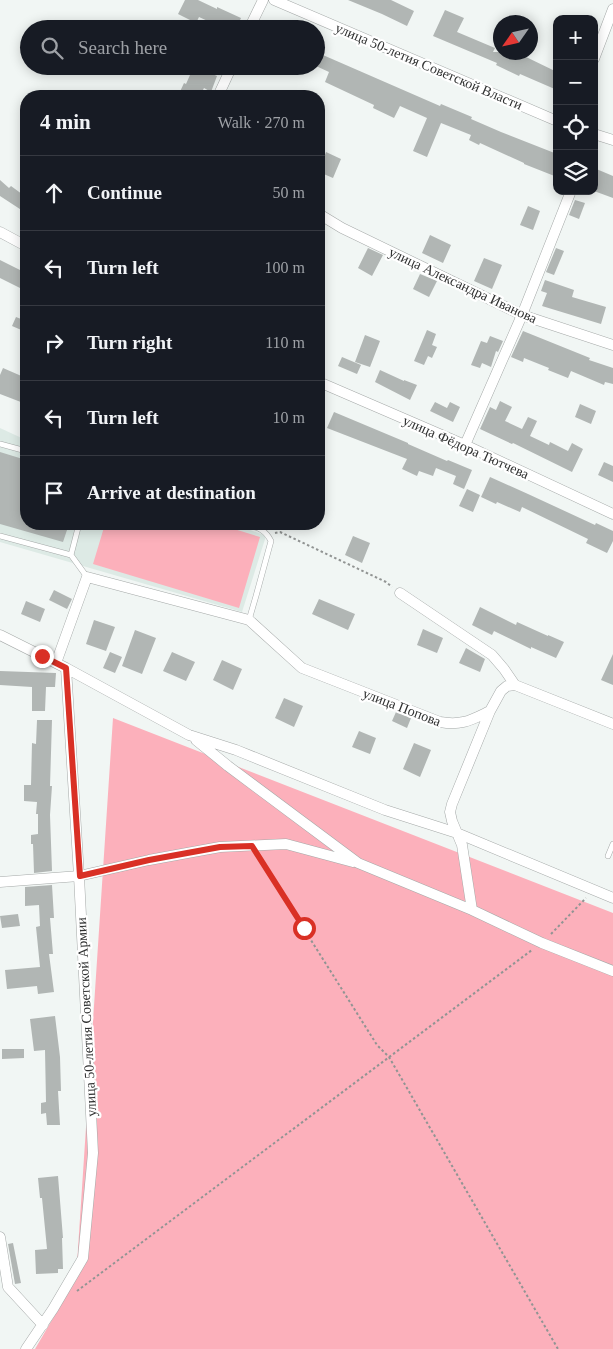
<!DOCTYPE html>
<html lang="en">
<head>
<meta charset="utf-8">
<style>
  :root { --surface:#171b24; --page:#20242c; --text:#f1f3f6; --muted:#9ea1a6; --line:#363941 }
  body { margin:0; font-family:Georgia,serif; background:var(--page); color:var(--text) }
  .controls { position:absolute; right:15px; top:15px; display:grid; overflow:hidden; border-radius:10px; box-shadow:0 2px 12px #0003 }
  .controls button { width:45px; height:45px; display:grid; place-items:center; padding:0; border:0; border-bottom:1px solid var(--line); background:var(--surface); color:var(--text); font:25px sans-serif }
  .compass { position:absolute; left:493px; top:15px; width:45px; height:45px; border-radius:50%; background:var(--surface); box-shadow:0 2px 12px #0003; rotate:236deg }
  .stop { position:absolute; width:15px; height:15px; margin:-11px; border:4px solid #d93025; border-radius:50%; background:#fff }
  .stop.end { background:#d93025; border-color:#fff; box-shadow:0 1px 5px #0008 }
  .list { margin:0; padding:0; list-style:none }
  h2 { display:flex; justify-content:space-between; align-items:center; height:65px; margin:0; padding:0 20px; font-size:21px }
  h2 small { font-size:16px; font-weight:400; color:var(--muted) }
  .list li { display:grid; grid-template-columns:32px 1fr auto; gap:15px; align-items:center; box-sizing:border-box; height:75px; padding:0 20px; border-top:1px solid var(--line) }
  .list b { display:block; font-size:19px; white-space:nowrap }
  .list em { font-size:16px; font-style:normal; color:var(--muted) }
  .icon { flex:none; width:28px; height:28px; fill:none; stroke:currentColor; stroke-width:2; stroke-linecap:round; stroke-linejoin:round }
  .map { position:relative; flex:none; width:613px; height:1349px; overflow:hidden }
  .search { position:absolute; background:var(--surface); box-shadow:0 2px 12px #0003; left:20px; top:20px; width:305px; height:55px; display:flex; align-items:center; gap:12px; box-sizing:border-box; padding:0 18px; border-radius:28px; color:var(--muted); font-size:19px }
  .panel { position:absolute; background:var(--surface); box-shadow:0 2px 12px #0003; left:20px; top:90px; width:305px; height:440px; border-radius:20px }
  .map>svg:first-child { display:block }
  .built { fill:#ddeae5 }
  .green { fill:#fcb0bb }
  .building { fill:#b1b6b4 }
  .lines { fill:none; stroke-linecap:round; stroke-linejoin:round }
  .lane-casing { stroke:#a5a9a8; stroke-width:6 }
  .street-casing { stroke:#a5a9a8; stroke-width:11 }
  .path { stroke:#919493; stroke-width:2; stroke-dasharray:2.5 2.5; stroke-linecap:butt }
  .lane { stroke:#fff; stroke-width:5 }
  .street { stroke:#fff; stroke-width:10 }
  .route { stroke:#d93025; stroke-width:6 }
  .labels { text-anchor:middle; stroke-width:4.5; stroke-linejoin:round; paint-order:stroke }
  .street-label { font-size:14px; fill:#2f3030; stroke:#fff }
</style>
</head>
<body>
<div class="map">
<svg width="613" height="1349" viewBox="0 0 613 1349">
  <rect width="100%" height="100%" fill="#f1f6f4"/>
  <path class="built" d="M0 428 26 440V524H235L266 536 242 612 0 542Z"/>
  <path class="green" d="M105 524H218L260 537 239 608 93 564Z
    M113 718 613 913V1349H35L76 1279Z"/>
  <path class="building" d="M185 0H198L217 9V7L241 18 236 29H225L199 17 196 23 178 14Z
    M348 0H391L414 11 407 26 382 14Z
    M445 10 464 18 457 32 495 48 493 52H526L524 56 557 72V90L520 74 519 76 496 65 497 63 433 36Z
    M316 52 440 106 441 104 472 117 471 119 501 132 557 154V177L524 164V163L480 143 479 145 469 140 471 135 441 123 427 157 413 151 427 118 400 106 394 118 373 108 374 105 325 82 329 72 316 66Z
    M194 66 217 76 211 92 204 88 200 96H178L184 83 186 84Z
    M326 152 341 159 333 178 319 172Z
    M594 168 613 176V198L594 191Z
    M0 180 9 188 11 186 26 197V213L0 196Z
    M575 200 585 203 579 219 569 215Z
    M528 206 540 211 533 230 520 225Z
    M430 235 451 245 443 263 422 253Z
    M368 248 383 255 372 276 358 268Z
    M556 248 564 251 554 275 546 272Z
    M484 258 502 265 492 289 474 281Z
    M0 260 26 273V291L0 278Z
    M420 274 437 281 429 297 413 289Z
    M545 280 574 290 572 297 606 307 601 324 542 306 547 293 541 291Z
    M16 317 26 321V332L12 326Z
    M427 330 436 334 432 345 437 347 432 358 428 356 424 365 414 361Z
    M523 331 590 358 589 360 613 368V384L605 382 604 385 571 371 568 378 548 370 549 368 524 358 523 362 511 357Z
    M365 335 380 341 370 367 355 362Z
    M490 336 503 341 498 352 496 351 491 367 482 363 480 368 471 365 481 341 487 343Z
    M342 357 361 365 357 374 338 366Z
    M3 368 26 378V404L0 394V375Z
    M380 370 404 381V380L417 385 410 400 375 382Z
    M500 401 512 407 505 421 522 429 528 417 537 421 530 436 549 445 550 442 568 451 572 443 583 449 572 472 513 443 512 444 480 429 490 407 496 410Z
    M435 402 447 408 450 402 460 407 453 422 430 411Z
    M580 404 596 411 591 424 575 417Z
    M334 412 408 443V444L447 461 448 460 472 470 464 489 453 484 456 476 436 468 433 476 419 471 417 476 402 469 407 459 327 428Z
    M0 452 26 460V524H69L63 542 0 524Z
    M604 462 613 466V482L598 475Z
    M490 477 528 494 595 525 596 523 613 531V541L607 553 586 543 588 539 522 507 520 512 497 502 496 504 481 497Z
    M467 489 480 495 473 512 459 506Z
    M353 536 370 543 362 563 345 555Z
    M54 590 72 599 67 609 49 600Z
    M319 599 355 614 348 630 312 614Z
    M26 601 45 609 40 622 21 614Z
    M480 607 516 625 517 622 548 636V635L564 642 556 658 531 647V649L494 631 492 635 472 625Z
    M94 620 115 627 106 651 86 644Z
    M423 629 443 638 437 653 417 645Z
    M135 630 156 638 142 674 122 666Z
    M466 648 485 659 480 672 459 663Z
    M110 652 122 657 115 673 103 668Z
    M172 652 195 662 186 681 163 671Z
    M613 654V685L601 680Z
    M222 660 242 669 233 690 213 680Z
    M0 671 56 673 55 687H46L45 711H32V687L0 685Z
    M284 698 303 706 294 727 275 718Z
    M396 712 411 718 407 728 392 721Z
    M37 720H52L50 786H52L50 815 52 871 34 873 33 844H31V835L38 834V814H36L37 802 24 801V785H31L32 743 36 744Z
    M359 731 376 738 370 754 352 747Z
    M414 743 431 750 420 777 403 769Z
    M52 885 54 918H50L53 954H49L54 992 38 994 37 986 7 989 5 970 40 967 36 927 40 926 39 905 25 906V887Z
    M18 914 20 926 2 928 0 916Z
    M55 1016 60 1057 61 1091H58L60 1125H47L46 1113 41 1114V1103L46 1102 45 1050 34 1051 30 1019Z
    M2 1049H24V1058L2 1059Z
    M58 1176 63 1238H62L63 1269H58V1273L36 1274 35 1250 47 1249 42 1198H40L38 1178Z
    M13 1243 21 1283 15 1284 8 1244Z"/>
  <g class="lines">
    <defs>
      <path id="lane" d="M0 444 26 451
        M246 524C258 528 265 529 271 541L256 596 249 620
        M0 536 71 555 79 524
        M71 555 87 577
        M608 856 613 844"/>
      <path id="street" d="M274 0 557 121
        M249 29 263 0
        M594 59 613 9
        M218 96 232 66
        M594 134 613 140
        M319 214 342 228 522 315 613 345
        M0 232 26 246
        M319 382 465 445 613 514
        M465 445 522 315 571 191
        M400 593 492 655 504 669 515 685
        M0 635 66 668 189 735 236 750 385 810 457 833 613 898
        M56 663 87 577 249 620 302 668 440 722C462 726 471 720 490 711L501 691 507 686 515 685 613 724
        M196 740 228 766 358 863 472 910 542 943 613 971
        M0 882 79 876 149 860 220 847 286 844 353 862
        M472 910 462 845 452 821 450 812 452 804 490 711
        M0 1237 8 1287 43 1325
        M26 1349 53 1309 83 1258 93 1153 79 876 66 668"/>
    </defs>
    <use href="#lane" class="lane-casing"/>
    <use href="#street" class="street-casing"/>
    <path class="path" d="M275 533 280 532 386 582 392 587
      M258 856 377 1045 389 1057 558 1349
      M551 934 586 898
      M77 1291 532 950"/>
    <use href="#lane" class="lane"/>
    <use href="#street" class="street"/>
  </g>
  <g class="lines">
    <path class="route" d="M42 656 66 668 80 876 149 860 220 847 252 846 304 928"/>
  </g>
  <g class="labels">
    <g class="street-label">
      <text transform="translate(429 66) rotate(23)" y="5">улица 50-летия Советской Власти</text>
      <text transform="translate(463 285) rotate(25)" y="5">улица Александра Иванова</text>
      <text transform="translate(466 447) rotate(24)" y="5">улица Фёдора Тютчева</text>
      <text transform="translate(402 707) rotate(21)" y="5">улица Попова</text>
      <text transform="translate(86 1017) rotate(-93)" y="5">улица 50-летия Советской Армии</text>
    </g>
  </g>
</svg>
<div class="controls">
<button>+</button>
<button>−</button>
<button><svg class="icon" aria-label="locate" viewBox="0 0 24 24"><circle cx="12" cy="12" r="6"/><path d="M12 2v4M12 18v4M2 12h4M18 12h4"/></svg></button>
<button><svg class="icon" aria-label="layers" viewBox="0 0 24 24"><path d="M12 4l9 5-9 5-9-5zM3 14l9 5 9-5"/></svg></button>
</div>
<svg class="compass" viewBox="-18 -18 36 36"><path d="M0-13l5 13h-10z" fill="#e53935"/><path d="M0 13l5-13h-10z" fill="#9ea1a6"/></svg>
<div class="stop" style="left:304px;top:928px"></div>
<div class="stop end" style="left:42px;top:656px"></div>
<div class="search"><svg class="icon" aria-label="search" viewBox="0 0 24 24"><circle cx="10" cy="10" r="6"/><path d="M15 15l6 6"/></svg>Search here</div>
<section class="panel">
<h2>4 min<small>Walk · 270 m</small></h2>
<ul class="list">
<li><svg class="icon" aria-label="ahead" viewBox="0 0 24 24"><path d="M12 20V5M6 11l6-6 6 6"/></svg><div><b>Continue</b></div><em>50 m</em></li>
<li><svg class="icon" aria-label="left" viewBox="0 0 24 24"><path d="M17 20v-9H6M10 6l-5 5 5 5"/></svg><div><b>Turn left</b></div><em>100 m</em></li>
<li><svg class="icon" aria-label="right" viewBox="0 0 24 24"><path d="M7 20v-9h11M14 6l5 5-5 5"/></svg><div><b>Turn right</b></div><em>110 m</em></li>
<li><svg class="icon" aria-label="left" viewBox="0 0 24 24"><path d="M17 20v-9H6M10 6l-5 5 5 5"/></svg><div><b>Turn left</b></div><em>10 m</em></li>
<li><svg class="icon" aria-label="arrive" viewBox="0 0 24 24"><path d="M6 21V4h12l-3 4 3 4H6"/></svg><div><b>Arrive at destination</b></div></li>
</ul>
</section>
</div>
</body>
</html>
